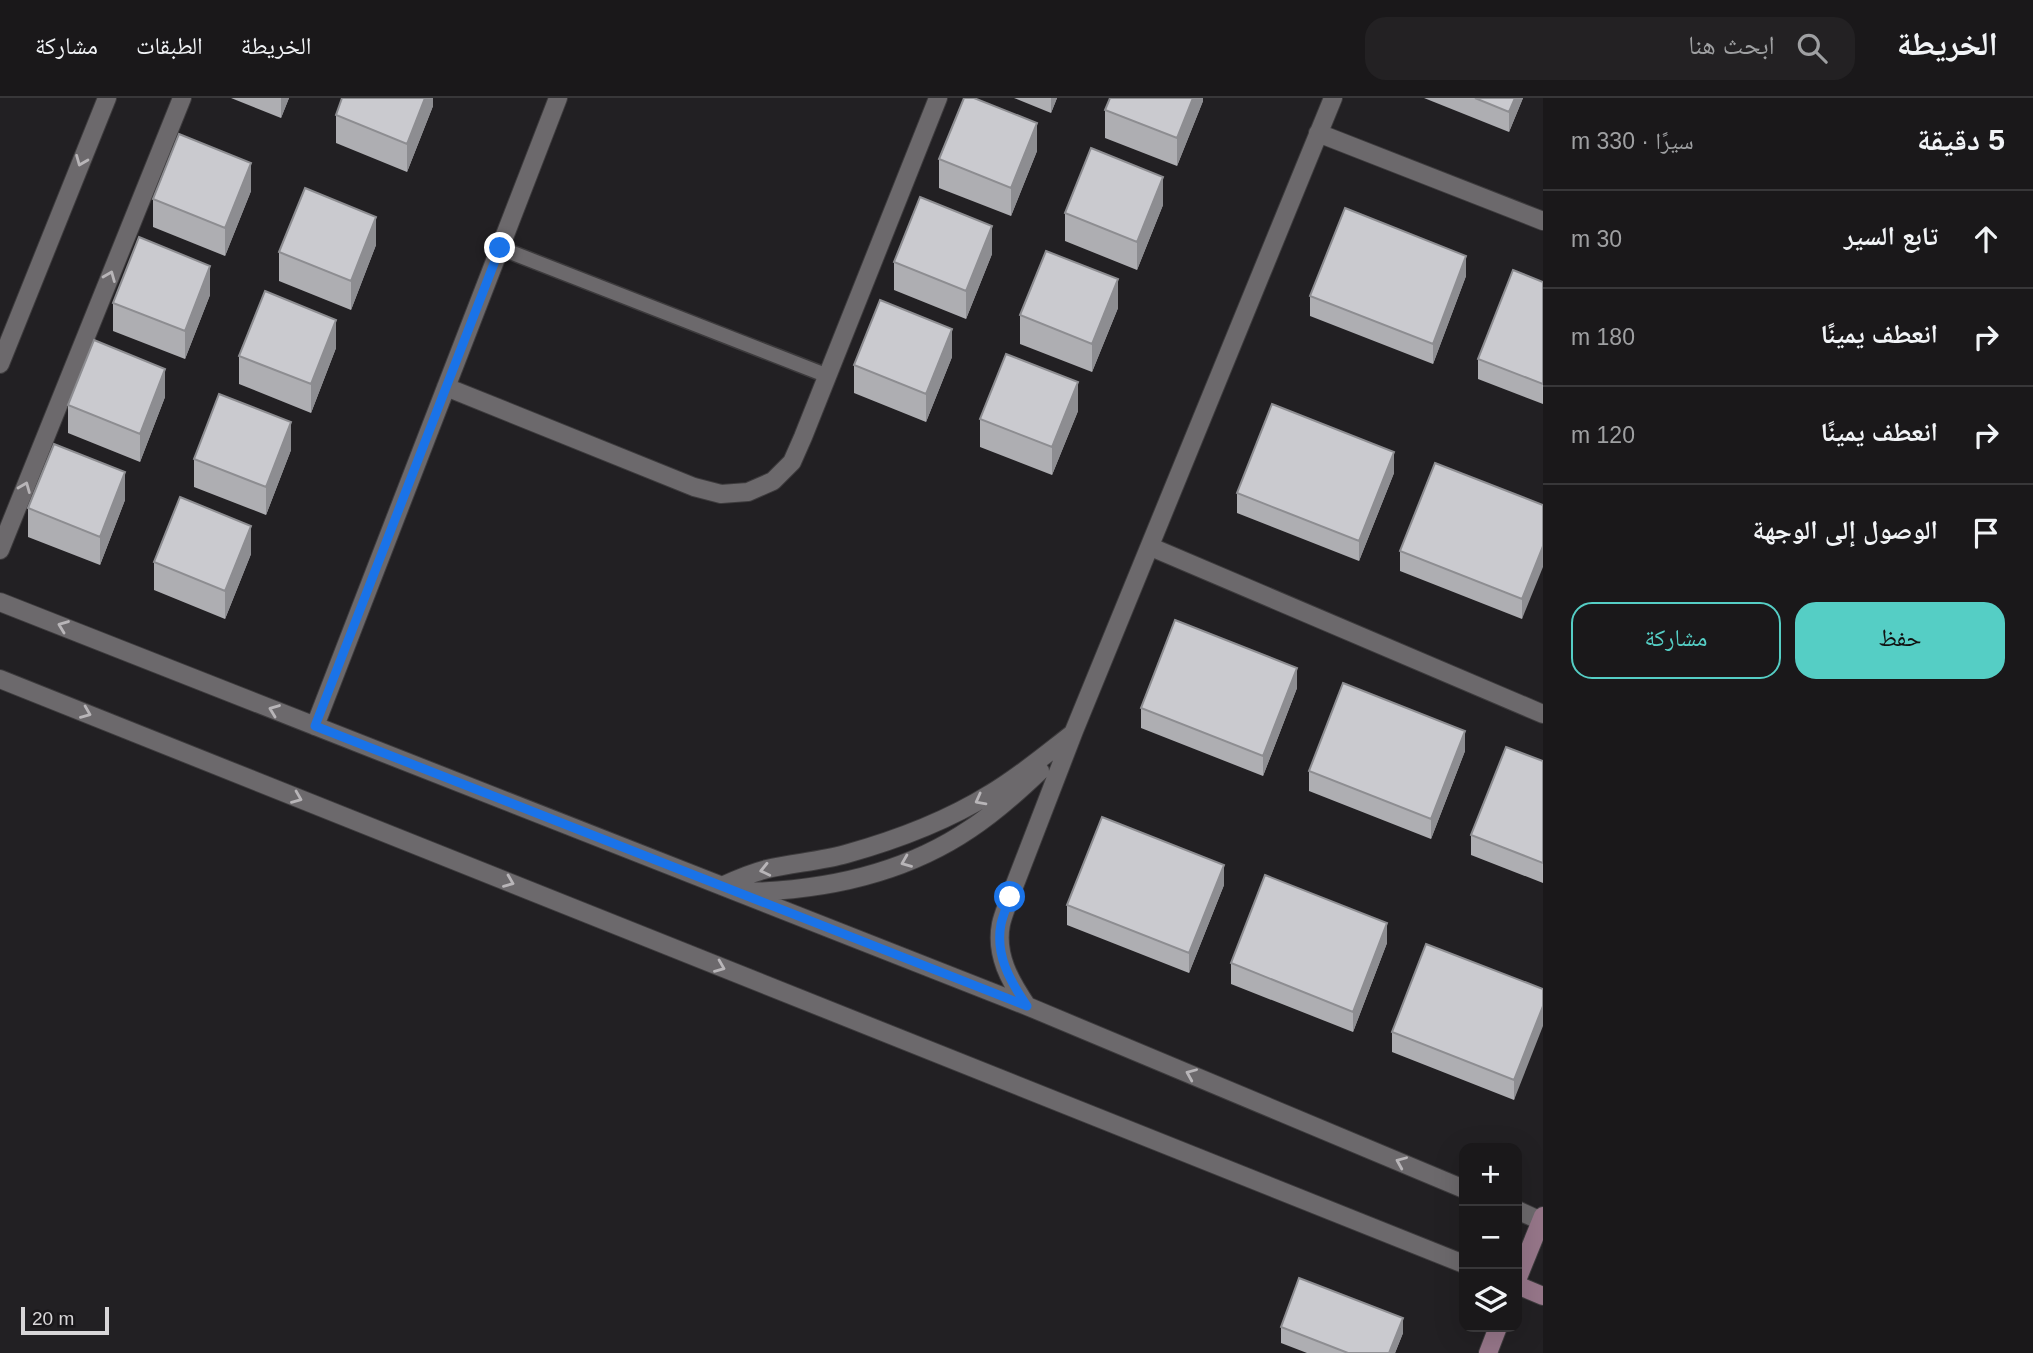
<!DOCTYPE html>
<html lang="ar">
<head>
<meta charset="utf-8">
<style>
  :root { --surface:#1a181a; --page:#232123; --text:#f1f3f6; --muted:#9fa0a2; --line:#383739; --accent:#55cec5 }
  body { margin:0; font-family:Helvetica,"Noto Naskh Arabic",sans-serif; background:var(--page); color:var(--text); direction:rtl }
  .controls { position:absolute; right:21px; bottom:21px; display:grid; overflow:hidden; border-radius:14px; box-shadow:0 7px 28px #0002 }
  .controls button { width:63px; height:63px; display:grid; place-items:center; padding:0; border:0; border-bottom:2px solid var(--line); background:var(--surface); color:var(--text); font:35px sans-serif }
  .scale { position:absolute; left:21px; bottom:18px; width:88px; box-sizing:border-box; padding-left:7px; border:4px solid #d8d6d8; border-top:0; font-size:19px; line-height:24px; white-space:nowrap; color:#d8d6d8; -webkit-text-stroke:5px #19171a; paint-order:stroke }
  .stop { position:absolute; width:21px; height:21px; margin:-16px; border:5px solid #1a73e8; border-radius:50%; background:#fff }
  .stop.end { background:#1a73e8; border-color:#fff; box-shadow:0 2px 7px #0008 }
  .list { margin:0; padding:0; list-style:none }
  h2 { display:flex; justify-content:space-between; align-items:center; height:91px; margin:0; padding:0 28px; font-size:30px }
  h2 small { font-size:23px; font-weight:400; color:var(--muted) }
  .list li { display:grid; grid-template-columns:46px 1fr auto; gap:21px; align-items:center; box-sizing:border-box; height:98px; padding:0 28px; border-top:2px solid var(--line) }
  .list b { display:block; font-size:26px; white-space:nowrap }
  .list em { font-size:23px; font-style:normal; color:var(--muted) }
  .actions { display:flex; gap:14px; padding:21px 28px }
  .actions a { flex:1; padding:16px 0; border:2px solid var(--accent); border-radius:21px; text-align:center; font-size:24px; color:var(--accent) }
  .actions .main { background:var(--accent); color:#111 }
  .icon { flex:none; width:38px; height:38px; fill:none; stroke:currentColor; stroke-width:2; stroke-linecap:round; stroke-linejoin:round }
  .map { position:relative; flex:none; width:1543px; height:1255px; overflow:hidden; direction:ltr }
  header { display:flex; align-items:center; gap:42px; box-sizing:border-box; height:98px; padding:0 35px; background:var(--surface); border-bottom:2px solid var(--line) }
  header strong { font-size:33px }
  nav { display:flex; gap:38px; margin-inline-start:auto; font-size:24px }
  .search { width:490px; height:63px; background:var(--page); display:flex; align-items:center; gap:18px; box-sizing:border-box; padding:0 24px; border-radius:21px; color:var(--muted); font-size:26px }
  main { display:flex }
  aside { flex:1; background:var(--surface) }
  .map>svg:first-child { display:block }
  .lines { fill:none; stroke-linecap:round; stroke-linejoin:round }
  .lane-casing { stroke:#3d3b3d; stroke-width:17 }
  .street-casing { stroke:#3d3b3d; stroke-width:20 }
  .secondary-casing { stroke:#3d3b3d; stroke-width:20 }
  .lane { stroke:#6c696c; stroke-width:14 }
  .street { stroke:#6c696c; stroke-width:18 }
  .secondary { stroke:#967689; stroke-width:18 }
  .wall { fill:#aeaeb2 }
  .shaded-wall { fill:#8d8d91 }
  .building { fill:#cacacf; stroke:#8d8d91; stroke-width:2 }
  .oneway { stroke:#b8b5b8 }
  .route { stroke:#1a73e8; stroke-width:9 }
</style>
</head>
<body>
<header>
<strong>الخريطة</strong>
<div class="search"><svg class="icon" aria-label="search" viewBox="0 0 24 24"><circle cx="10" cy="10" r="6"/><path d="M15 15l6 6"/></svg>ابحث هنا</div>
<nav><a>الخريطة</a><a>الطبقات</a><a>مشاركة</a></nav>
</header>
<main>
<aside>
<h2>5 دقيقة<small>سيرًا · 330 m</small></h2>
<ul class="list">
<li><svg class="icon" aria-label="ahead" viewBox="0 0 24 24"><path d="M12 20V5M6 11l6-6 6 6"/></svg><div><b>تابع السير</b></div><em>30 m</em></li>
<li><svg class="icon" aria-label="right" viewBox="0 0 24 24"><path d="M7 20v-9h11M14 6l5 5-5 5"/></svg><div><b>انعطف يمينًا</b></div><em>180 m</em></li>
<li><svg class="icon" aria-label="right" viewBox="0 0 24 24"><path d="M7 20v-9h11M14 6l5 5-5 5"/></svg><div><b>انعطف يمينًا</b></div><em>120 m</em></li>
<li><svg class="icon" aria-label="arrive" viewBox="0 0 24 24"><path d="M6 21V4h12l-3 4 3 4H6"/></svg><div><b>الوصول إلى الوجهة</b></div></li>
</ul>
<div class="actions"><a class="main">حفظ</a><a>مشاركة</a></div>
</aside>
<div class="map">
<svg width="1543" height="1255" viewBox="0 0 1543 1255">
  <rect width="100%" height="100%" fill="#222023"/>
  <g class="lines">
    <defs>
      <path id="lane" d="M500 150 828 278"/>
      <path id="street" d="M1318 35 1543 123
        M0 266 107 0
        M446 289 694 389 721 396 748 394 773 383 792 364 803 339 938 0
        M1151 449 1543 616
        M0 452 182 0
        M0 504 1027 908 1464 1091
        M0 581 1464 1166
        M315 628 558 0
        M722 788C737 781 751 775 767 771 793 765 821 763 846 756 896 742 945 724 990 696 1019 679 1045 657 1072 636
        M748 794C826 792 905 775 970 731 996 714 1018 694 1040 673
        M1027 908C1010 883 995 857 1001 826 1003 817 1007 808 1010 799L1074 633 1333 0
        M1517 1112 1541 1123"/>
      <path id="secondary" d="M1517 1182 1543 1118
        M1517 1187 1543 1198
        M1488 1255 1498 1229"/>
    </defs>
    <use href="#lane" class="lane-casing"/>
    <use href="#street" class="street-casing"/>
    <use href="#secondary" class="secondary-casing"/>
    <use href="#lane" class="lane"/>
    <use href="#street" class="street"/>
    <use href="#secondary" class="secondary"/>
  </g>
  <path class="wall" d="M231 0H289L281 20Z
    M433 0V8L407 74 336 45V17Z
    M1014 0H1057L1051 15Z
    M1203 0V3L1177 68 1105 40V12Z
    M1424 0H1523L1509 34Z
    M1037 53 1011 118 939 90V61Z
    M251 93 225 158 153 129V101Z
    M1163 107 1137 172 1065 143V115Z
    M376 147 351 212 279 183V154Z
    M992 156 966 221 894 192V164Z
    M1466 178 1433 266 1310 218V198Z
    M1543 184V306L1478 281V261Z
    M210 197 185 261 113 233V205Z
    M1118 210 1092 274 1020 246V217Z
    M336 250 311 315 239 286V258Z
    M952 259 926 324 854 295V267Z
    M165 299 140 364 68 335V307Z
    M1078 313 1052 377 980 349V321Z
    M291 352 266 417 194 389V361Z
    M1394 375 1359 463 1237 415V395Z
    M125 402 100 467 28 439V410Z
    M1543 407 1522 521 1400 473V453Z
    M251 456 225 521 154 492V464Z
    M1297 590 1263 678 1141 630V610Z
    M1465 653 1431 741 1309 693V673Z
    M1543 663V785L1471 757V737Z
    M1224 787 1189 875 1067 827V807Z
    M1387 845 1353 934 1231 886V865Z
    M1543 891 1514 1002 1392 954V934Z
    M1281 1229 1403 1235 1395 1255H1307L1281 1245Z"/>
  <path class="shaded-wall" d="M281 0H289L281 20Z
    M425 0H433V8L407 74V46Z
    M1051 0H1057L1051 15Z
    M1193 0H1203V3L1177 68V40Z
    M1515 0H1523L1509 34V14Z
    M1037 25V53L1011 118V90Z
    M251 65V93L225 158V130Z
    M1163 79V107L1137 172V144Z
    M376 119V147L351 212V183Z
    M992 128V156L966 221V193Z
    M1466 158V178L1433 266V246Z
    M210 168V197L185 261V233Z
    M1118 181V210L1092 274V246Z
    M336 222V250L311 315V286Z
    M952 231V259L926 324V296Z
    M165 271V299L140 364V336Z
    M1078 284V313L1052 377V349Z
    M291 324V352L266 417V389Z
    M1394 354V375L1359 463V443Z
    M125 374V402L100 467V439Z
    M251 428V456L225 521V493Z
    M1543 448V469L1522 521V501Z
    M1297 570V590L1263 678V658Z
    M1465 633V653L1431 741V721Z
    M1224 767V787L1189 875V855Z
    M1387 825V845L1353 934V914Z
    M1543 908V928L1514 1002V982Z
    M1403 1220V1235L1395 1255H1389Z"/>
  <path class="building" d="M342 0H425L407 46 336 17Z
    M964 0H974L1037 25 1011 90 939 61Z
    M1110 0H1193L1177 40 1105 12Z
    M1475 0H1515L1509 14Z
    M179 36 251 65 225 130 153 101Z
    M1091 50 1163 79 1137 144 1065 115Z
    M305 90 376 119 351 183 279 154Z
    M920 99 992 128 966 193 894 164Z
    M1345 110 1466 158 1433 246 1310 198Z
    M139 139 210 168 185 233 113 205Z
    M1046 153 1118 181 1092 246 1020 217Z
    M1513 172 1543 184V286L1478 261Z
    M265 193 336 222 311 286 239 258Z
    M880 202 952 231 926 296 854 267Z
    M94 242 165 271 140 336 68 307Z
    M1006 256 1078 284 1052 349 980 321Z
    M219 296 291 324 266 389 194 361Z
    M1272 306 1394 354 1359 443 1237 395Z
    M54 346 125 374 100 439 28 410Z
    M1435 365 1543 407V448L1522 501 1400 453Z
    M180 399 251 428 225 493 154 464Z
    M1175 522 1297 570 1263 658 1141 610Z
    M1343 585 1465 633 1431 721 1309 673Z
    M1506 649 1543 663V765L1471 737Z
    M1102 719 1224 767 1189 855 1067 807Z
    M1265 777 1387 825 1353 914 1231 865Z
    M1426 846 1543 891V908L1514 982 1392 934Z
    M1299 1180 1403 1220 1389 1255H1348L1281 1229Z"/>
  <defs><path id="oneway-chevron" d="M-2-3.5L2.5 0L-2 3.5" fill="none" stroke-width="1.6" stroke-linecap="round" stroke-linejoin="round" transform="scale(1.75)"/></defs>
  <g class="oneway">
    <use href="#oneway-chevron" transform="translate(81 63) rotate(112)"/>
    <use href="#oneway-chevron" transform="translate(110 178) rotate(-68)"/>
    <use href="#oneway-chevron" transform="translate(25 389) rotate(-68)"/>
    <use href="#oneway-chevron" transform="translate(63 528) rotate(-159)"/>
    <use href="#oneway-chevron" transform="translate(274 612) rotate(-159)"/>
    <use href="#oneway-chevron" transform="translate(86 615) rotate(22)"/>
    <use href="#oneway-chevron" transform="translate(297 700) rotate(22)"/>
    <use href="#oneway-chevron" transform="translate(980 702) rotate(152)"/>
    <use href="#oneway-chevron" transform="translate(906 764) rotate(158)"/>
    <use href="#oneway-chevron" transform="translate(765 772) rotate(167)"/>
    <use href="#oneway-chevron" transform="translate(509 784) rotate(22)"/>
    <use href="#oneway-chevron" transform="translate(720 869) rotate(22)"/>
    <use href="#oneway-chevron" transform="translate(1191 976) rotate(-157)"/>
    <use href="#oneway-chevron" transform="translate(1401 1064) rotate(-157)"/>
  </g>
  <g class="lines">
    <path class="route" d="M500 150 315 628 1027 908C1010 883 995 857 1001 826 1003 817 1007 808 1010 799"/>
  </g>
</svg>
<div class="controls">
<button>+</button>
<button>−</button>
<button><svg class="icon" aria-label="layers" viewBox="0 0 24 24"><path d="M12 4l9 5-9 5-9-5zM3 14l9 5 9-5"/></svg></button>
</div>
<div class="scale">20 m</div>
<div class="stop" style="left:1010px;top:799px"></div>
<div class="stop end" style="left:500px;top:150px"></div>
</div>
</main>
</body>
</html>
